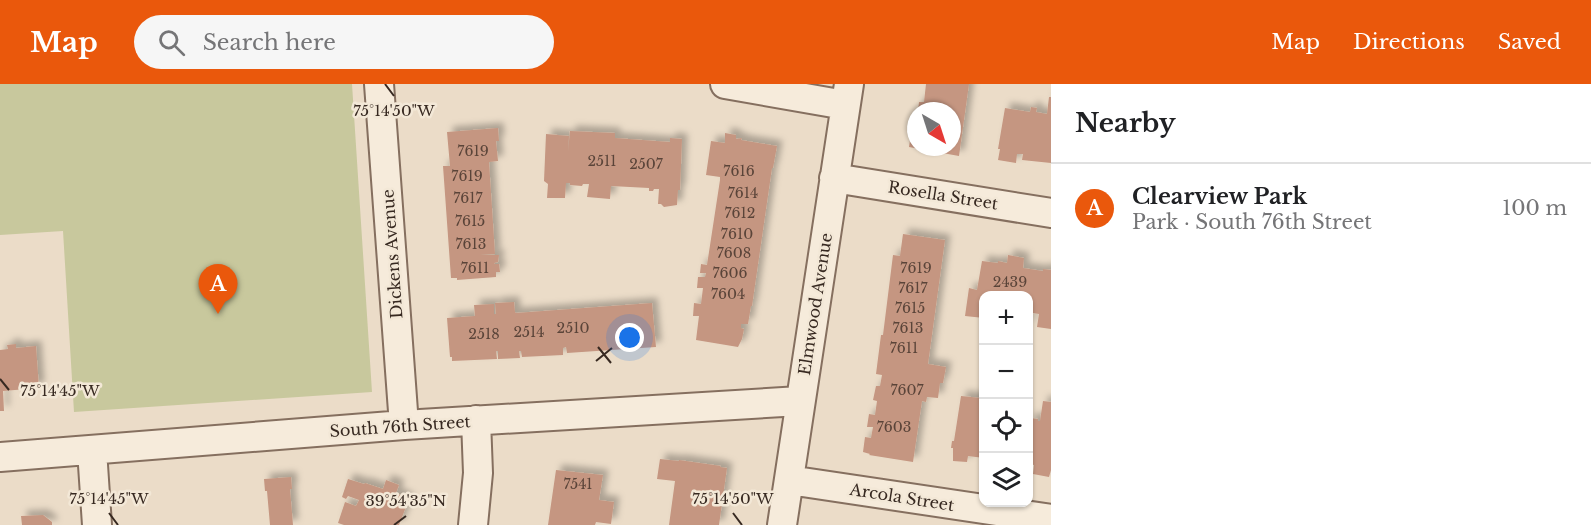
<!DOCTYPE html>
<html lang="en">
<head>
<meta charset="utf-8">
<style>
  :root { --surface:#fff; --page:#f6f6f6; --text:#202124; --muted:#757577; --line:#e0e0e0; --accent:#ea580c }
  body { margin:0; font-family:"Libre Baskerville",serif; background:var(--page); color:var(--text) }
  .controls { position:absolute; right:18px; bottom:18px; display:grid; overflow:hidden; border-radius:12px; box-shadow:0 2px 4px #0004 }
  .controls button { width:54px; height:54px; display:grid; place-items:center; padding:0; border:0; border-bottom:2px solid var(--line); background:var(--surface); color:var(--text); font:30px sans-serif }
  .compass { position:absolute; left:907px; top:18px; width:54px; height:54px; border-radius:50%; background:var(--surface); box-shadow:0 2px 4px #0004; rotate:141deg }
  .you { position:absolute; left:630px; top:254px; width:21px; height:21px; margin:-15px; border:4px solid #fff; border-radius:50%; background:#1a73e8; box-shadow:0 0 0 9px #1a73e833 }
  .badge { display:grid; place-items:center; width:39px; height:39px; border-radius:50%; background:var(--accent); color:#fff; font-size:20px; font-weight:700 }
  .pin { position:absolute; translate:-50% -50px; filter:drop-shadow(0 2px 3px #0008) }
  .pin::after { content:''; position:absolute; top:32px; width:21px; height:18px; background:inherit; clip-path:polygon(0 0,100% 0,50% 100%) }
  .list { margin:0; padding:0; list-style:none }
  h2 { display:flex; justify-content:space-between; align-items:center; height:78px; margin:0; padding:0 24px; font-size:26px }
  h2 small { font-size:20px; font-weight:400; color:var(--muted) }
  .list li { display:grid; grid-template-columns:39px 1fr auto; gap:18px; align-items:center; box-sizing:border-box; height:90px; padding:0 24px; border-top:2px solid var(--line) }
  .list b { display:block; font-size:22px; white-space:nowrap }
  .list p { margin:0; font-size:20px; white-space:nowrap; color:var(--muted) }
  .list em { font-size:20px; font-style:normal; color:var(--muted) }
  .icon { flex:none; width:33px; height:33px; fill:none; stroke:currentColor; stroke-width:2; stroke-linecap:round; stroke-linejoin:round }
  .map { position:relative; flex:none; width:1051px; height:441px; overflow:hidden }
  header { display:flex; align-items:center; gap:36px; box-sizing:border-box; height:84px; padding:0 30px; background:var(--accent); color:#fff }
  header strong { font-size:28px }
  nav { display:flex; gap:33px; margin-inline-start:auto; font-size:21px }
  .search { width:420px; height:54px; background:var(--page); display:flex; align-items:center; gap:15px; box-sizing:border-box; padding:0 21px; border-radius:33px; color:var(--muted); font-size:22px }
  main { display:flex }
  aside { flex:1; background:var(--surface) }
  .map>svg:first-child { display:block }
  .green { fill:#c8c89d }
  .building { fill:#c59681; filter:url(#shadow) }
  .lines { fill:none; stroke-linecap:round; stroke-linejoin:round }
  .minor-casing { stroke:#856f5f; stroke-width:32 }
  .minor { stroke:#f6ebdb; stroke-width:28 }
  .ticks { fill:none; stroke:#372921; stroke-width:2 }
  .labels { text-anchor:middle; stroke-width:5; stroke-linejoin:round; paint-order:stroke }
  .number-label { font-size:14px; fill:#5a4439 }
  .street-label { font-size:16px; fill:#372921; stroke:#f3e8d7 }
  .ticks-label { font-size:15px; text-anchor:middle; fill:#372921; stroke:#f3e8d7; stroke-width:5; stroke-linejoin:round; paint-order:stroke }
</style>
</head>
<body>
<header>
<strong>Map</strong>
<div class="search"><svg class="icon" aria-label="search" viewBox="0 0 24 24"><circle cx="10" cy="10" r="6"/><path d="M15 15l6 6"/></svg>Search here</div>
<nav><a>Map</a><a>Directions</a><a>Saved</a></nav>
</header>
<main>
<div class="map">
<svg width="1051" height="441" viewBox="0 0 1051 441">
  <defs>
    <filter id="shadow"><feDropShadow dx="5.5" dy="-5.5" stdDeviation="3" flood-color="#0004"/></filter>
  </defs>
  <rect width="100%" height="100%" fill="#ebdcc8"/>
  <path class="green" d="M0 0H352L372 308 74 328 63 147 0 151Z"/>
  <path class="building" d="M926 0H969L959 72 909 63 912 43 914 44 915 37H916V63H952V27H918L919 18H924Z
    M1049 13H1051V79L1022 76 1023 70H1017L1016 79 998 76 1000 65H998L1005 24 1030 28 1031 23 1037 24 1036 28 1047 30Z
    M498 44 499 57H496L498 77 489 78 495 170 480 171H499L498 178 494 179 495 180H499L500 188H496V193L457 196V194H451L443 82H450L447 48Z
    M570 47 615 49V54L670 58V54L682 55 680 106H678L677 121 664 123 661 120H658L659 105H654L653 107H649V104L611 102 610 115 587 113 589 100H583L582 102 570 101V99H566L565 114H547L548 100 544 97 546 50 569 52 568 68Z
    M725 49 736 51V55L742 54 741 56 777 62 773 84H772L752 222H751L748 240H741V244L744 245 742 255 738 263 696 256 699 232H693L694 219 701 220 703 204H697L698 193H705L706 189H700L701 180 707 181 720 96V93L706 91 711 57 725 59Z
    M903 150 945 156 928 280 946 283 943 299H940L938 314 927 313 926 318 922 317 913 378 869 371 870 370 863 368 865 353 871 354 873 343H867L869 330 875 331 877 317 873 316 876 302H880L882 291 876 290 881 251H883L893 171 900 172Z
    M1008 171 1024 174 1023 184 1043 187V185L1051 186V245L1037 243 1039 230 1033 229 1031 243 1029 242V212H984V234L965 232 969 204 977 206 982 177 998 179V177L1007 179Z
    M514 218 515 228 516 229 652 219 656 263 567 269 566 263 563 264V271L522 273 521 267H519L520 274 498 275V267H496L497 275 452 277V273H450L447 234 475 232 474 221 494 220V230H496L495 219Z
    M16 260V264L36 262 39 304 3 307 4 327H0V266L8 265 7 261Z
    M961 312 981 314 980 329H984V374L968 372 967 378 953 377V364H951L952 357H954Z
    M1043 317 1051 318V386L1049 393 1033 390 1034 381 1029 380V336H1030V334L1038 335V337H1040Z
    M660 375 679 377V376L721 382 720 383 727 384 719 441H669L675 397 657 395Z
    M556 386 603 391 599 416 614 418 611 440 596 438 595 441H548Z
    M291 393 292 405H290L293 441H270L267 407H265L264 395Z
    M348 395 364 400 365 399 383 405 386 396 399 401 396 409 409 415 399 441H344L338 439 345 418 356 422 359 416 348 412 346 415 342 413Z
    M43 431 52 438V441H22L21 432Z"/>
  <g class="lines">
    <defs>
      <path id="minor" d="M379 0 404 341
        M725 0 845 21
        M834 94 1051 129
        M92 366 97 441
        M0 373 404 341 800 317
        M789 396 1051 435
        M473 441 478 389 476 336
        M782 441 849 0"/>
    </defs>
    <use href="#minor" class="minor-casing"/>
    <use href="#minor" class="minor"/>
  </g>
  <path class="ticks" d="M385 0 394 12M598 263 611 279M596 277 612 264M0 295 9 306M109 429 118 441M733 429 742 441M394 441 406 432"/>
  <g class="labels">
    <g class="number-label">
      <text x="473" y="72">7619</text>
      <text x="602" y="82">2511</text>
      <text x="646" y="85">2507</text>
      <text x="739" y="92">7616</text>
      <text x="467" y="97">7619</text>
      <text x="743" y="114">7614</text>
      <text x="468" y="119">7617</text>
      <text x="740" y="134">7612</text>
      <text x="470" y="142">7615</text>
      <text x="737" y="155">7610</text>
      <text x="471" y="165">7613</text>
      <text x="734" y="174">7608</text>
      <text x="475" y="189">7611</text>
      <text x="916" y="189">7619</text>
      <text x="730" y="194">7606</text>
      <text x="1010" y="203">2439</text>
      <text x="913" y="209">7617</text>
      <text x="728" y="215">7604</text>
      <text x="910" y="229">7615</text>
      <text x="573" y="249">2510</text>
      <text x="908" y="249">7613</text>
      <text x="529" y="253">2514</text>
      <text x="484" y="255">2518</text>
      <text x="904" y="269">7611</text>
      <text x="907" y="311">7607</text>
      <text x="894" y="348">7603</text>
      <text x="578" y="405">7541</text>
    </g>
    <g class="street-label">
      <text transform="translate(943 111) rotate(9)" y="6">Rosella Street</text>
      <text transform="translate(392 170) rotate(-94)" y="6">Dickens Avenue</text>
      <text transform="translate(815 220) rotate(-81)" y="6">Elmwood Avenue</text>
      <text transform="translate(400 342) rotate(-4)" y="6">South 76th Street</text>
      <text transform="translate(902 413) rotate(9)" y="6">Arcola Street</text>
    </g>
  </g>
  <g class="ticks-label">
    <text x="394" y="32">75°14'50"W</text>
    <text x="60" y="312">75°14'45"W</text>
    <text x="109" y="420">75°14'45"W</text>
    <text x="733" y="420">75°14'50"W</text>
    <text x="406" y="422">39°54'35"N</text>
  </g>
</svg>
<div class="controls">
<button>+</button>
<button>−</button>
<button><svg class="icon" aria-label="locate" viewBox="0 0 24 24"><circle cx="12" cy="12" r="6"/><path d="M12 2v4M12 18v4M2 12h4M18 12h4"/></svg></button>
<button><svg class="icon" aria-label="layers" viewBox="0 0 24 24"><path d="M12 4l9 5-9 5-9-5zM3 14l9 5 9-5"/></svg></button>
</div>
<svg class="compass" viewBox="-18 -18 36 36"><path d="M0-13l5 13h-10z" fill="#e53935"/><path d="M0 13l5-13h-10z" fill="#757577"/></svg>
<div class="you"></div>
<div class="pin badge" style="left:218px;top:230px">A</div>
</div>
<aside>
<h2>Nearby<small></small></h2>
<ul class="list">
<li><span class="badge">A</span><div><b>Clearview Park</b><p>Park · South 76th Street</p></div><em>100 m</em></li>
</ul>
</aside>
</main>
</body>
</html>
